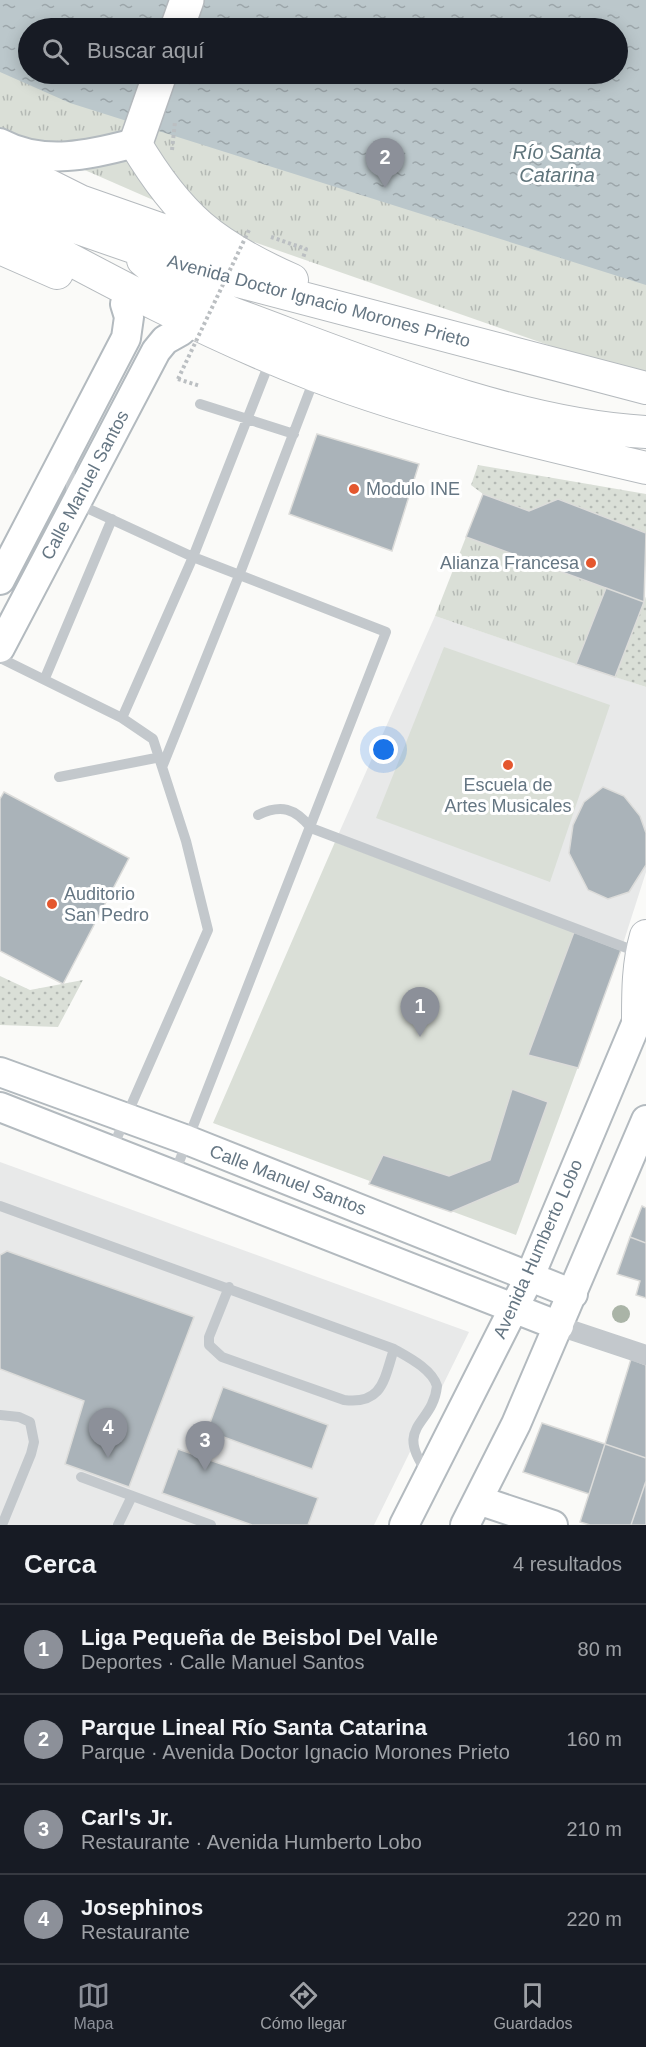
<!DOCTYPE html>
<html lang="es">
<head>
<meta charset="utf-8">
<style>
  :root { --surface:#171b24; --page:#242831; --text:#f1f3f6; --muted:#9ea1a6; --line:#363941; --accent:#8c9099 }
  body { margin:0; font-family:Helvetica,sans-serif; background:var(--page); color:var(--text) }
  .you { position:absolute; left:384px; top:750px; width:21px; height:21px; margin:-15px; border:4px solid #fff; border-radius:50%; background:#1a73e8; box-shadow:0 0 0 9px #1a73e833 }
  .badge { display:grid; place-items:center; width:39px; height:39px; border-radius:50%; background:var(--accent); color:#fff; font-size:20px; font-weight:700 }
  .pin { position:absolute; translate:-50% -50px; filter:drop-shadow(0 2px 3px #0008) }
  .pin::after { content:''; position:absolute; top:32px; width:21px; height:18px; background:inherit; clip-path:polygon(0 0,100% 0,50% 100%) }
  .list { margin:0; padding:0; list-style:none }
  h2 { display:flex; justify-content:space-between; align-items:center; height:78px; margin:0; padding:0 24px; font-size:26px }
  h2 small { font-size:20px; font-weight:400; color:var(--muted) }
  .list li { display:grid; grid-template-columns:39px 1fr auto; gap:18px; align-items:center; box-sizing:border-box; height:90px; padding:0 24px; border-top:2px solid var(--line) }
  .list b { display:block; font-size:22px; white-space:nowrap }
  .list p { margin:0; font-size:20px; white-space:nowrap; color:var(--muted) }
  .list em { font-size:20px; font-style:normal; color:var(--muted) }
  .icon { flex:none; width:33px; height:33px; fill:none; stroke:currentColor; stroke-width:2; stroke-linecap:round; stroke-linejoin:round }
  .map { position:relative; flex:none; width:646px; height:1525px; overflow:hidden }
  .search { position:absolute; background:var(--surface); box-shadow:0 3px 15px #0003; left:18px; right:18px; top:18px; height:66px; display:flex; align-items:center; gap:15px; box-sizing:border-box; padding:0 21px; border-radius:33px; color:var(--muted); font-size:22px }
  .sheet { height:438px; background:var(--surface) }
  nav { display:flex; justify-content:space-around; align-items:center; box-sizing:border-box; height:84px; border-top:2px solid var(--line); background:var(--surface); font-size:16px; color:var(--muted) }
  nav a { display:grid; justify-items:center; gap:3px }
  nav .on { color:var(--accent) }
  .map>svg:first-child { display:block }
  .built { fill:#e8e9e9 }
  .grass { fill:url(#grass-dots) }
  .park { fill:url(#park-tufts); fill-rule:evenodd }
  .pitch { fill:#dadfd7 }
  .water { fill:url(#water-ripples); fill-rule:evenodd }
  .building { fill:#aab3b9; stroke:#dcdcda; stroke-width:1.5 }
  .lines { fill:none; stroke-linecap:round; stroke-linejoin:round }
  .secondary-casing { stroke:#b3babf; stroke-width:32 }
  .primary-casing { stroke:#b5babe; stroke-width:34 }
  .highway-casing { stroke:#b4b9bd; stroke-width:36 }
  .path { stroke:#bbbfc2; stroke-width:4; stroke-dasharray:3 3; stroke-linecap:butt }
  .lane { stroke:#c3c8cc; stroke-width:10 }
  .street { stroke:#c3c8cc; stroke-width:20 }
  .secondary { stroke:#fff; stroke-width:28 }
  .primary { stroke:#fff; stroke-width:32 }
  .highway { stroke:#fff; stroke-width:33 }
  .path-bridge { stroke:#bbbfc2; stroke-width:4; stroke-dasharray:3 3; stroke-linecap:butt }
  .tree { fill:#aab4a7 }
  .poi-dot { fill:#e4572e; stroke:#fff; stroke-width:2 }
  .labels { text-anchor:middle; stroke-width:6; stroke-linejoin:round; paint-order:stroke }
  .street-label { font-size:18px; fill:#657683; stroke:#fff }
  .poi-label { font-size:18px; fill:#657683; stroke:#fff; text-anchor:start }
  .water-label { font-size:20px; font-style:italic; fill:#60757c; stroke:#fff }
</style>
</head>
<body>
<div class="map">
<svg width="646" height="1525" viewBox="0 0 646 1525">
  <defs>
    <pattern id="grass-dots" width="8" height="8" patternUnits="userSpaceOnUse" patternTransform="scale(1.5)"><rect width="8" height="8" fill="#dadfd7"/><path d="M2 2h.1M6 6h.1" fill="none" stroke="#b4b9b4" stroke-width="1.8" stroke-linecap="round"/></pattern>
    <pattern id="park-tufts" width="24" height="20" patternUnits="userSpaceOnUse" patternTransform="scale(1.5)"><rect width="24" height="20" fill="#dadfd7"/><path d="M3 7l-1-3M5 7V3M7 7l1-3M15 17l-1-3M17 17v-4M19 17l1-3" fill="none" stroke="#b4b9b4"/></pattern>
    <pattern id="water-ripples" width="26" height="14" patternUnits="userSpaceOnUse" patternTransform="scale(1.5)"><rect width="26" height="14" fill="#bbc7cb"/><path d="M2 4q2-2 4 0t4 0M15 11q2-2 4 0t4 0" fill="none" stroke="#9ca6aa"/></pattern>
  </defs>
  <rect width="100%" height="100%" fill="#fafaf8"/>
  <path class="built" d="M435 616 646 687V872L621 950 335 842Z
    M0 1162 469 1332 374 1525H0Z"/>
  <path class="grass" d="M478 465 646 494V533L558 499 529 511 483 494 471 485Z
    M646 597V687L615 677Z
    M0 976 30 990 83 980 58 1027 0 1025Z"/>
  <path class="park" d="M0 0H646V376L574 354 231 234 0 133ZM28 28H618V74H28Z
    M466 537 606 588 576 664 435 616Z"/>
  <path class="pitch" d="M444 647 610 705 550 882 376 818Z
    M335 842 621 950 516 1235 213 1123Z"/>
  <path class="water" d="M0 0H646V285L70 103 0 72ZM28 28H618V74H28Z"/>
  <path class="building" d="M317 434 419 464 392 551 289 514Z
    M483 494 529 511 558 499 646 533 644 602 466 537Z
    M606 588 644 602 615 677 576 664Z
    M603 787 624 796 640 816 646 833V865L629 892 608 899 588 890 569 853 573 825 584 802Z
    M4 792 129 858 63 984 0 951V799Z
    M574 932 621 950 578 1068 528 1055Z
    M512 1089 548 1102 519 1183 451 1212 369 1184 383 1155 449 1176 490 1160Z
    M642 1206 646 1208V1243L630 1237Z
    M630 1237 646 1243V1298L636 1295 640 1281 617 1274Z
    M7 1251 194 1317 129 1487 65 1464 84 1401 0 1369V1255Z
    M631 1359 646 1365V1458L605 1444Z
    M223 1387 328 1425 312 1469 207 1431Z
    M542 1423 605 1444 589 1494 523 1472Z
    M605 1444 646 1458V1481L631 1525H590L580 1522Z
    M178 1449 318 1498 308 1525H252L162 1493Z
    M646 1481V1525H631Z"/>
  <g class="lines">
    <defs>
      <path id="secondary" d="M0 143C43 166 90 155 135 143
        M0 580 126 338 129 317 125 304
        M0 648 156 351 165 340 181 331
        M0 1072 187 1140 573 1294
        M0 1107 559 1326
        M478 1500 553 1525
        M404 1525 530 1276 646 1000
        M465 1525 516 1424 646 1120"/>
      <path id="primary" d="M138 137 135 143C179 217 213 245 292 280
        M0 161 80 201 214 248
        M0 191 55 220 211 274 646 388
        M0 222C102 277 205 333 314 375 422 416 534 442 646 468
        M0 248 57 273
        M143 260C170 284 200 300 234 314 359 360 512 425 646 432
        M638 1020C638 991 638 964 646 936"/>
      <path id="highway" d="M177 28 187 0
        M138 137 160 74"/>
    </defs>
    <use href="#secondary" class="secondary-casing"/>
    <use href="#primary" class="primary-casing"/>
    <use href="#highway" class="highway-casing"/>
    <path class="path" d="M188 84 192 74
      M172 150 175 122
      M271 237 306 249 303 258
      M178 379 200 386"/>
    <path class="lane" d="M200 404 294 434
      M69 464 72 497 76 503 193 557 386 632 174 1175
      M0 658 122 718 153 739 186 841 208 930 112 1149
      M45 678 112 519
      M122 718 193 557 270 361
      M163 765 240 573 315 377
      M59 777 161 757
      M258 815C281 804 295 808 311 828L640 953
      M0 1206 394 1349C408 1357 432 1369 437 1386 433 1426 393 1425 427 1472
      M229 1287 209 1337V1345L222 1357 344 1400C383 1405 384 1379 394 1349
      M0 1415 19 1417 30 1422 34 1442 31 1454 2 1525
      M81 1477 211 1525
      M118 1525 132 1496"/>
    <path class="street" d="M559 1326 646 1355"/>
    <use href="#secondary" class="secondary"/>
    <use href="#primary" class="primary"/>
    <use href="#highway" class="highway"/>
    <path class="path-bridge" d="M178 379 249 230"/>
  </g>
  <circle class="tree" cx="621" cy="1314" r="9"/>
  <g class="poi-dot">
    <circle cx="354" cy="489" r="6"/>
    <circle cx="591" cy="563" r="6"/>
    <circle cx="508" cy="765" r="6"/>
    <circle cx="52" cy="904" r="6"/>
  </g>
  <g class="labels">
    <g class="street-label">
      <text transform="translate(319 301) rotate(15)" y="6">Avenida Doctor Ignacio Morones Prieto</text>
      <text transform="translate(85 485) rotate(-62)" y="6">Calle Manuel Santos</text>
      <text transform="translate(288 1180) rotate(21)" y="6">Calle Manuel Santos</text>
      <text transform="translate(538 1249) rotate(-66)" y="6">Avenida Humberto Lobo</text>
    </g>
    <g class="poi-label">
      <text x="366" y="495">Modulo INE</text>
      <text x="579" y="569" text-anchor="end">Alianza Francesa</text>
      <text x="508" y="791" text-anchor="middle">Escuela de<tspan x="508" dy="21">Artes Musicales</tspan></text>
      <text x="64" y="900">Auditorio<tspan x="64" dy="21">San Pedro</tspan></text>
    </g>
    <g class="water-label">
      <text x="557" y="159">Río Santa<tspan x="557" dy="23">Catarina</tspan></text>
    </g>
  </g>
</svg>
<div class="you"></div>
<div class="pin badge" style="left:420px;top:1037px">1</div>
<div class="pin badge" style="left:385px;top:188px">2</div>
<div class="pin badge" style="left:205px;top:1471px">3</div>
<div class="pin badge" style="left:108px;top:1458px">4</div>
<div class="search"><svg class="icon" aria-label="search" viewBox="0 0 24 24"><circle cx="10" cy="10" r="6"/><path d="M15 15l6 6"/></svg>Buscar aquí</div>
</div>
<section class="sheet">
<h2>Cerca<small>4 resultados</small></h2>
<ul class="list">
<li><span class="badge">1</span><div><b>Liga Pequeña de Beisbol Del Valle</b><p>Deportes · Calle Manuel Santos</p></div><em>80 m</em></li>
<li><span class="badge">2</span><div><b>Parque Lineal Río Santa Catarina</b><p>Parque · Avenida Doctor Ignacio Morones Prieto</p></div><em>160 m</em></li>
<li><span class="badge">3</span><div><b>Carl's Jr.</b><p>Restaurante · Avenida Humberto Lobo</p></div><em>210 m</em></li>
<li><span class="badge">4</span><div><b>Josephinos</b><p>Restaurante</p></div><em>220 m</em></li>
</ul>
</section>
<nav>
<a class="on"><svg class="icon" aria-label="map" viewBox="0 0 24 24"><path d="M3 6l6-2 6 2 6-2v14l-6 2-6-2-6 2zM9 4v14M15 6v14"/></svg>Mapa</a>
<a><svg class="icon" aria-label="directions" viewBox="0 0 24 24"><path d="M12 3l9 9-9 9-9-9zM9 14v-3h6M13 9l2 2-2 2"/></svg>Cómo llegar</a>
<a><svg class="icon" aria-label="saved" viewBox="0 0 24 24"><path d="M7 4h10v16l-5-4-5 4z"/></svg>Guardados</a>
</nav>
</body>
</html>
